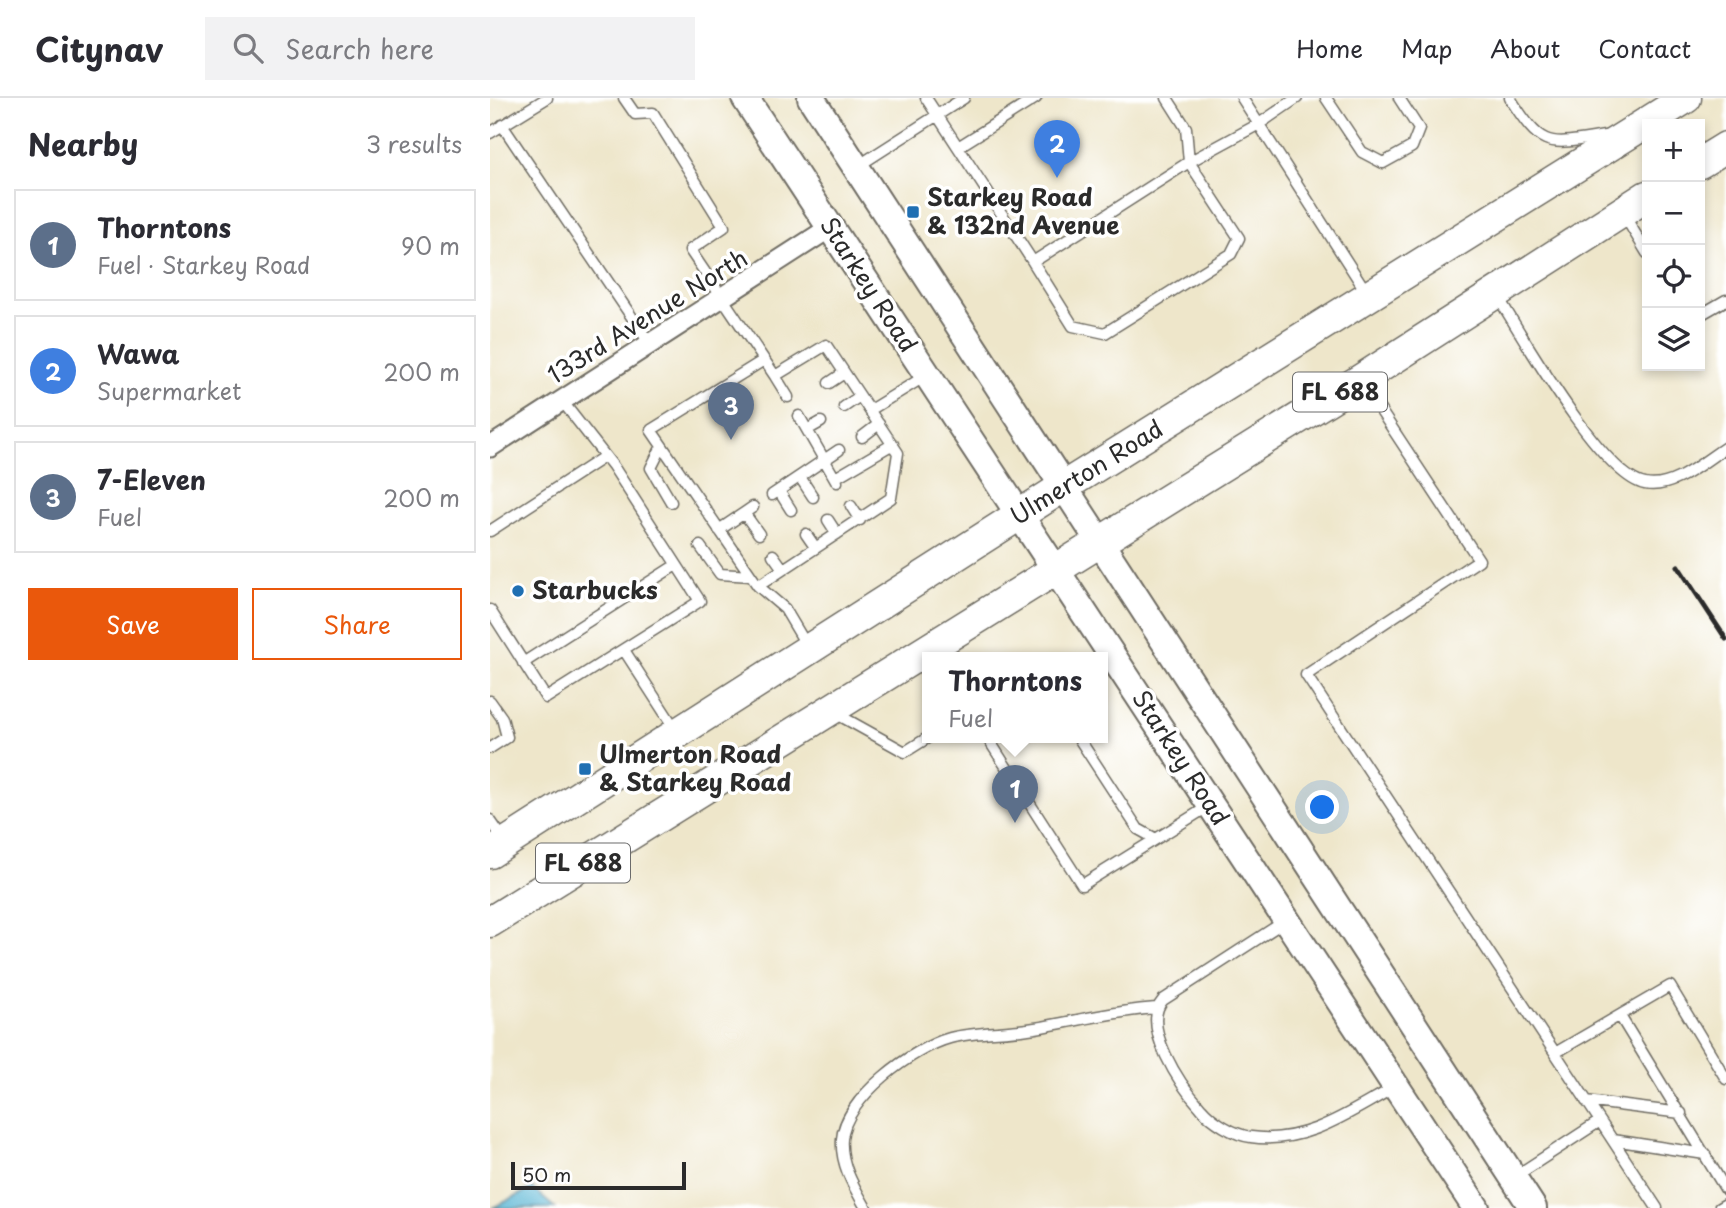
<!DOCTYPE html>
<html lang="en">
<head>
<meta charset="utf-8">
<style>
  :root { --surface:#fff; --page:#f2f2f3; --text:#2b2b33; --muted:#7c7c81; --line:#e1e1e2; --accent:#ea580c }
  body { margin:0; font-family:"Playpen Sans",sans-serif; background:var(--page); color:var(--text) }
  .controls { position:absolute; right:21px; top:21px; display:grid; overflow:hidden; border-radius:0px; box-shadow:0 4px 10px #0003 }
  .controls button { width:63px; height:63px; display:grid; place-items:center; padding:0; border:0; border-bottom:2px solid var(--line); background:var(--surface); color:var(--text); font:35px sans-serif }
  .scale { position:absolute; left:21px; bottom:18px; width:175px; box-sizing:border-box; padding-left:7px; border:4px solid #2b2b2b; border-top:0; font-size:19px; line-height:24px; white-space:nowrap; color:#2b2b2b; -webkit-text-stroke:5px #fff; paint-order:stroke }
  .you { position:absolute; left:833px; top:710px; width:24px; height:24px; margin:-18px; border:5px solid #fff; border-radius:50%; background:#1a73e8; box-shadow:0 0 0 10px #1a73e833 }
  .badge { display:grid; place-items:center; width:46px; height:46px; border-radius:50%; background:var(--accent); color:#fff; font-size:23px; font-weight:700 }
  .pin { position:absolute; translate:-50% -58px; filter:drop-shadow(0 2px 4px #0008) }
  .pin::after { content:''; position:absolute; top:37px; width:24px; height:21px; background:inherit; clip-path:polygon(0 0,100% 0,50% 100%) }
  .popup { position:absolute; left:432px; top:554px; width:186px; height:91px; box-sizing:border-box; display:grid; place-content:center; border-radius:0px; background:var(--surface); filter:drop-shadow(0 2px 5px #0005); font-size:23px; white-space:nowrap; color:var(--muted) }
  .popup b { font-size:26px; color:var(--text) }
  .popup::after { content:''; position:absolute; left:50%; top:100%; margin-left:-14px; border:14px solid transparent; border-top-color:var(--surface) }
  .list { margin:0; padding:0; list-style:none }
  h2 { display:flex; justify-content:space-between; align-items:center; height:91px; margin:0; padding:0 28px; font-size:30px }
  h2 small { font-size:23px; font-weight:400; color:var(--muted) }
  .list li { display:grid; grid-template-columns:46px 1fr auto; gap:21px; align-items:center; box-sizing:border-box; height:112px; margin:0 14px 14px; padding:0 14px; border:2px solid var(--line); border-radius:0px }
  .list b { display:block; font-size:26px; white-space:nowrap }
  .list p { margin:0; font-size:23px; white-space:nowrap; color:var(--muted) }
  .list em { font-size:23px; font-style:normal; color:var(--muted) }
  .actions { display:flex; gap:14px; padding:21px 28px }
  .actions a { flex:1; padding:16px 0; border:2px solid var(--accent); border-radius:0px; text-align:center; font-size:24px; color:var(--accent) }
  .actions .main { background:var(--accent); color:#fff }
  .icon { flex:none; width:38px; height:38px; fill:none; stroke:currentColor; stroke-width:2; stroke-linecap:round; stroke-linejoin:round }
  .map { position:relative; flex:none; width:1236px; height:1110px; overflow:hidden }
  header { display:flex; align-items:center; gap:42px; box-sizing:border-box; height:98px; padding:0 35px; background:var(--surface); border-bottom:2px solid var(--line) }
  header strong { font-size:33px }
  nav { display:flex; gap:38px; margin-inline-start:auto; font-size:24px }
  .search { width:490px; height:63px; background:var(--page); display:flex; align-items:center; gap:18px; box-sizing:border-box; padding:0 24px; border-radius:0px; color:var(--muted); font-size:26px }
  main { display:flex }
  aside { flex:1; background:var(--surface) }
  .map>svg:first-child { display:block }
  .water { fill:#54b4d3; stroke:#40707f; stroke-width:2 }
  .lines { fill:none; stroke-linecap:round; stroke-linejoin:round }
  .lane-casing { stroke:#6f6c63; stroke-width:13 }
  .street-casing { stroke:#6f6c63; stroke-width:23 }
  .secondary-casing { stroke:#6f6c63; stroke-width:30 }
  .primary-casing { stroke:#6f6c63; stroke-width:33 }
  .lane { stroke:#fff; stroke-width:10 }
  .street { stroke:#fff; stroke-width:19 }
  .secondary { stroke:#fff; stroke-width:26 }
  .primary { stroke:#fff; stroke-width:30 }
  .rail { stroke:#2b2b2b; stroke-width:5 }
  .poi-dot { fill:#1f6fb2; stroke:#fff; stroke-width:2.5 }
  .labels { text-anchor:middle; stroke-width:7; stroke-linejoin:round; paint-order:stroke }
  .shield { fill:#fff; stroke:#6b6b6b; stroke-width:2 }
  .shield-label { font-size:23px; font-weight:bold; fill:#2b2b2b }
  .poi-label { font-size:24px; font-weight:bold; fill:#2b2b2b; stroke:#fff; text-anchor:start }
  .street-label { font-size:24px; fill:#2b2b2b; stroke:#fff }
</style>
</head>
<body>
<header>
<strong>Citynav</strong>
<div class="search"><svg class="icon" aria-label="search" viewBox="0 0 24 24"><circle cx="10" cy="10" r="6"/><path d="M15 15l6 6"/></svg>Search here</div>
<nav><a>Home</a><a>Map</a><a>About</a><a>Contact</a></nav>
</header>
<main>
<aside>
<h2>Nearby<small>3 results</small></h2>
<ul class="list">
<li><span class="badge" style="background:#5c6f8a">1</span><div><b>Thorntons</b><p>Fuel · Starkey Road</p></div><em>90 m</em></li>
<li><span class="badge" style="background:#3f7fe0">2</span><div><b>Wawa</b><p>Supermarket</p></div><em>200 m</em></li>
<li><span class="badge" style="background:#5c6f8a">3</span><div><b>7-Eleven</b><p>Fuel</p></div><em>200 m</em></li>
</ul>
<div class="actions"><a class="main">Save</a><a>Share</a></div>
</aside>
<div class="map">
<svg width="1236" height="1110" viewBox="0 0 1236 1110">
  <rect width="100%" height="100%" fill="#fff"/>
  <filter id="ink" filterUnits="userSpaceOnUse"><feTurbulence type="fractalNoise" baseFrequency=".0143" numOctaves="2"/><feDisplacementMap in="SourceGraphic" scale="14" xChannelSelector="R" yChannelSelector="G"/><feConvolveMatrix kernelMatrix="1 2 1 2 8 2 1 2 1" color-interpolation-filters="sRGB"/></filter>
  <filter id="wash" filterUnits="userSpaceOnUse"><feTurbulence type="fractalNoise" baseFrequency=".00686" numOctaves="4" result="noise"/><feDisplacementMap in="SourceGraphic" scale="28" xChannelSelector="R" yChannelSelector="G"/><feGaussianBlur stdDeviation="1.57" result="paint"/><feColorMatrix in="noise" values="0 0 0 0 0 0 0 0 0 0 0 0 0 0 0 0 0 1.4 0 .05"/><feComposite in="paint" operator="in"/></filter>
  <g filter="url(#wash)">
    <rect width="100%" height="100%" fill="#eee6ca"/>
    <path class="water" d="M42 1090 65 1110H3Z"/>
  </g>
  <g filter="url(#ink)">
    <g class="lines">
      <defs>
        <path id="lane" d="M134 0 145 16 163 15 234 129 200 152 285 278 336 247 408 355 401 400 268 488 295 511 317 548
          M436 0 543 164 699 64 769 26 807 0
          M752 0 877 195
          M836 0 872 54 893 65 922 49 929 31 909 0
          M1020 0C1053 52 1057 47 1115 38
          M12 27 160 246
          M0 35 57 0
          M468 49 546 0
          M368 68 474 0
          M1134 117 1157 155
          M543 164 583 228 615 235 741 156 749 140 699 64 696 30 677 0
          M1008 199C1033 239 1112 378 1155 386 1183 392 1214 363 1236 349
          M1210 217 1236 202
          M285 278 298 299
          M339 285 354 275
          M873 286 989 462 816 577 1110 1023 1024 1079
          M354 309 370 298
          M380 312 437 277
          M309 318 347 384
          M317 332 331 324
          M372 339 389 326
          M172 348 161 370 181 404
          M310 379 323 399
          M345 380 403 346
          M289 393 301 412
          M282 397 349 352
          M361 408 370 422
          M254 415 269 436
          M338 422 347 436
          M229 432 263 409
          M0 433 114 359
          M316 436 325 449
          M210 448 230 476 261 478
          M283 457 293 471
          M268 488 161 332 274 262
          M0 512 56 600 210 503 123 368 72 303
          M134 552 187 634
          M33 565 186 467
          M0 603 12 620 17 639 0 650
          M345 615 415 654 439 639
          M497 639 592 787 666 741
          M588 639 648 731 666 741 719 708
          M0 722 14 742
          M795 823 673 902C650 928 691 988 711 1010 722 1023 744 1037 761 1039 815 1047 860 1014 905 989
          M1130 918 1236 1092
          M1065 955 1180 888 1236 981
          M1096 1003 1191 1015
          M1110 1023 1167 1110
          M1123 1042 1215 1056
          M376 1110C364 1089 350 1066 352 1041 355 1000 423 950 460 940 487 933 517 935 545 930 586 923 624 913 666 910
          M1229 1110 1236 1106"/>
        <path id="street" d="M0 349 341 129"/>
        <path id="secondary" d="M255 0 986 1110
          M321 0 1043 1110"/>
        <path id="primary" d="M1210 65 1236 49
          M0 755 573 389 1196 0
          M0 824 870 282 1157 98"/>
      </defs>
      <use href="#lane" class="lane-casing"/>
      <use href="#street" class="street-casing"/>
      <use href="#secondary" class="secondary-casing"/>
      <use href="#primary" class="primary-casing"/>
      <use href="#lane" class="lane"/>
      <use href="#street" class="street"/>
      <use href="#secondary" class="secondary"/>
      <use href="#primary" class="primary"/>
      <path class="rail" d="M1188 468 1236 541"/>
    </g>
  </g>
  <g class="poi-dot">
    <rect x="416" y="107" width="14" height="14" rx="3.5"/>
    <circle cx="28" cy="493" r="7"/>
    <rect x="88" y="664" width="14" height="14" rx="3.5"/>
  </g>
  <g class="labels">
    <g class="shield">
      <rect x="803" y="274.5" width="94" height="39" rx="5"/>
      <rect x="46" y="745.5" width="94" height="39" rx="5"/>
    </g>
    <g class="shield-label">
      <text x="850" y="302">FL 688</text>
      <text x="93" y="773">FL 688</text>
    </g>
    <g class="poi-label">
      <text x="437" y="108">Starkey Road<tspan x="437" dy="28">&amp; 132nd Avenue</tspan></text>
      <text x="42" y="501">Starbucks</text>
      <text x="109" y="665">Ulmerton Road<tspan x="109" dy="28">&amp; Starkey Road</tspan></text>
    </g>
    <g class="street-label">
      <text transform="translate(378 187) rotate(57)" y="8">Starkey Road</text>
      <text transform="translate(158 219) rotate(-32)" y="8">133rd Avenue North</text>
      <text transform="translate(597 375) rotate(-32)" y="8">Ulmerton Road</text>
      <text transform="translate(690 660) rotate(57)" y="8">Starkey Road</text>
    </g>
  </g>
</svg>
<div class="controls">
<button>+</button>
<button>−</button>
<button><svg class="icon" aria-label="locate" viewBox="0 0 24 24"><circle cx="12" cy="12" r="6"/><path d="M12 2v4M12 18v4M2 12h4M18 12h4"/></svg></button>
<button><svg class="icon" aria-label="layers" viewBox="0 0 24 24"><path d="M12 4l9 5-9 5-9-5zM3 14l9 5 9-5"/></svg></button>
</div>
<div class="scale">50 m</div>
<div class="you"></div>
<div class="pin badge" style="left:525px;top:725px;background:#5c6f8a">1</div>
<div class="popup"><b>Thorntons</b>Fuel</div>
<div class="pin badge" style="left:567px;top:80px;background:#3f7fe0">2</div>
<div class="pin badge" style="left:241px;top:342px;background:#5c6f8a">3</div>
</div>
</main>
</body>
</html>
